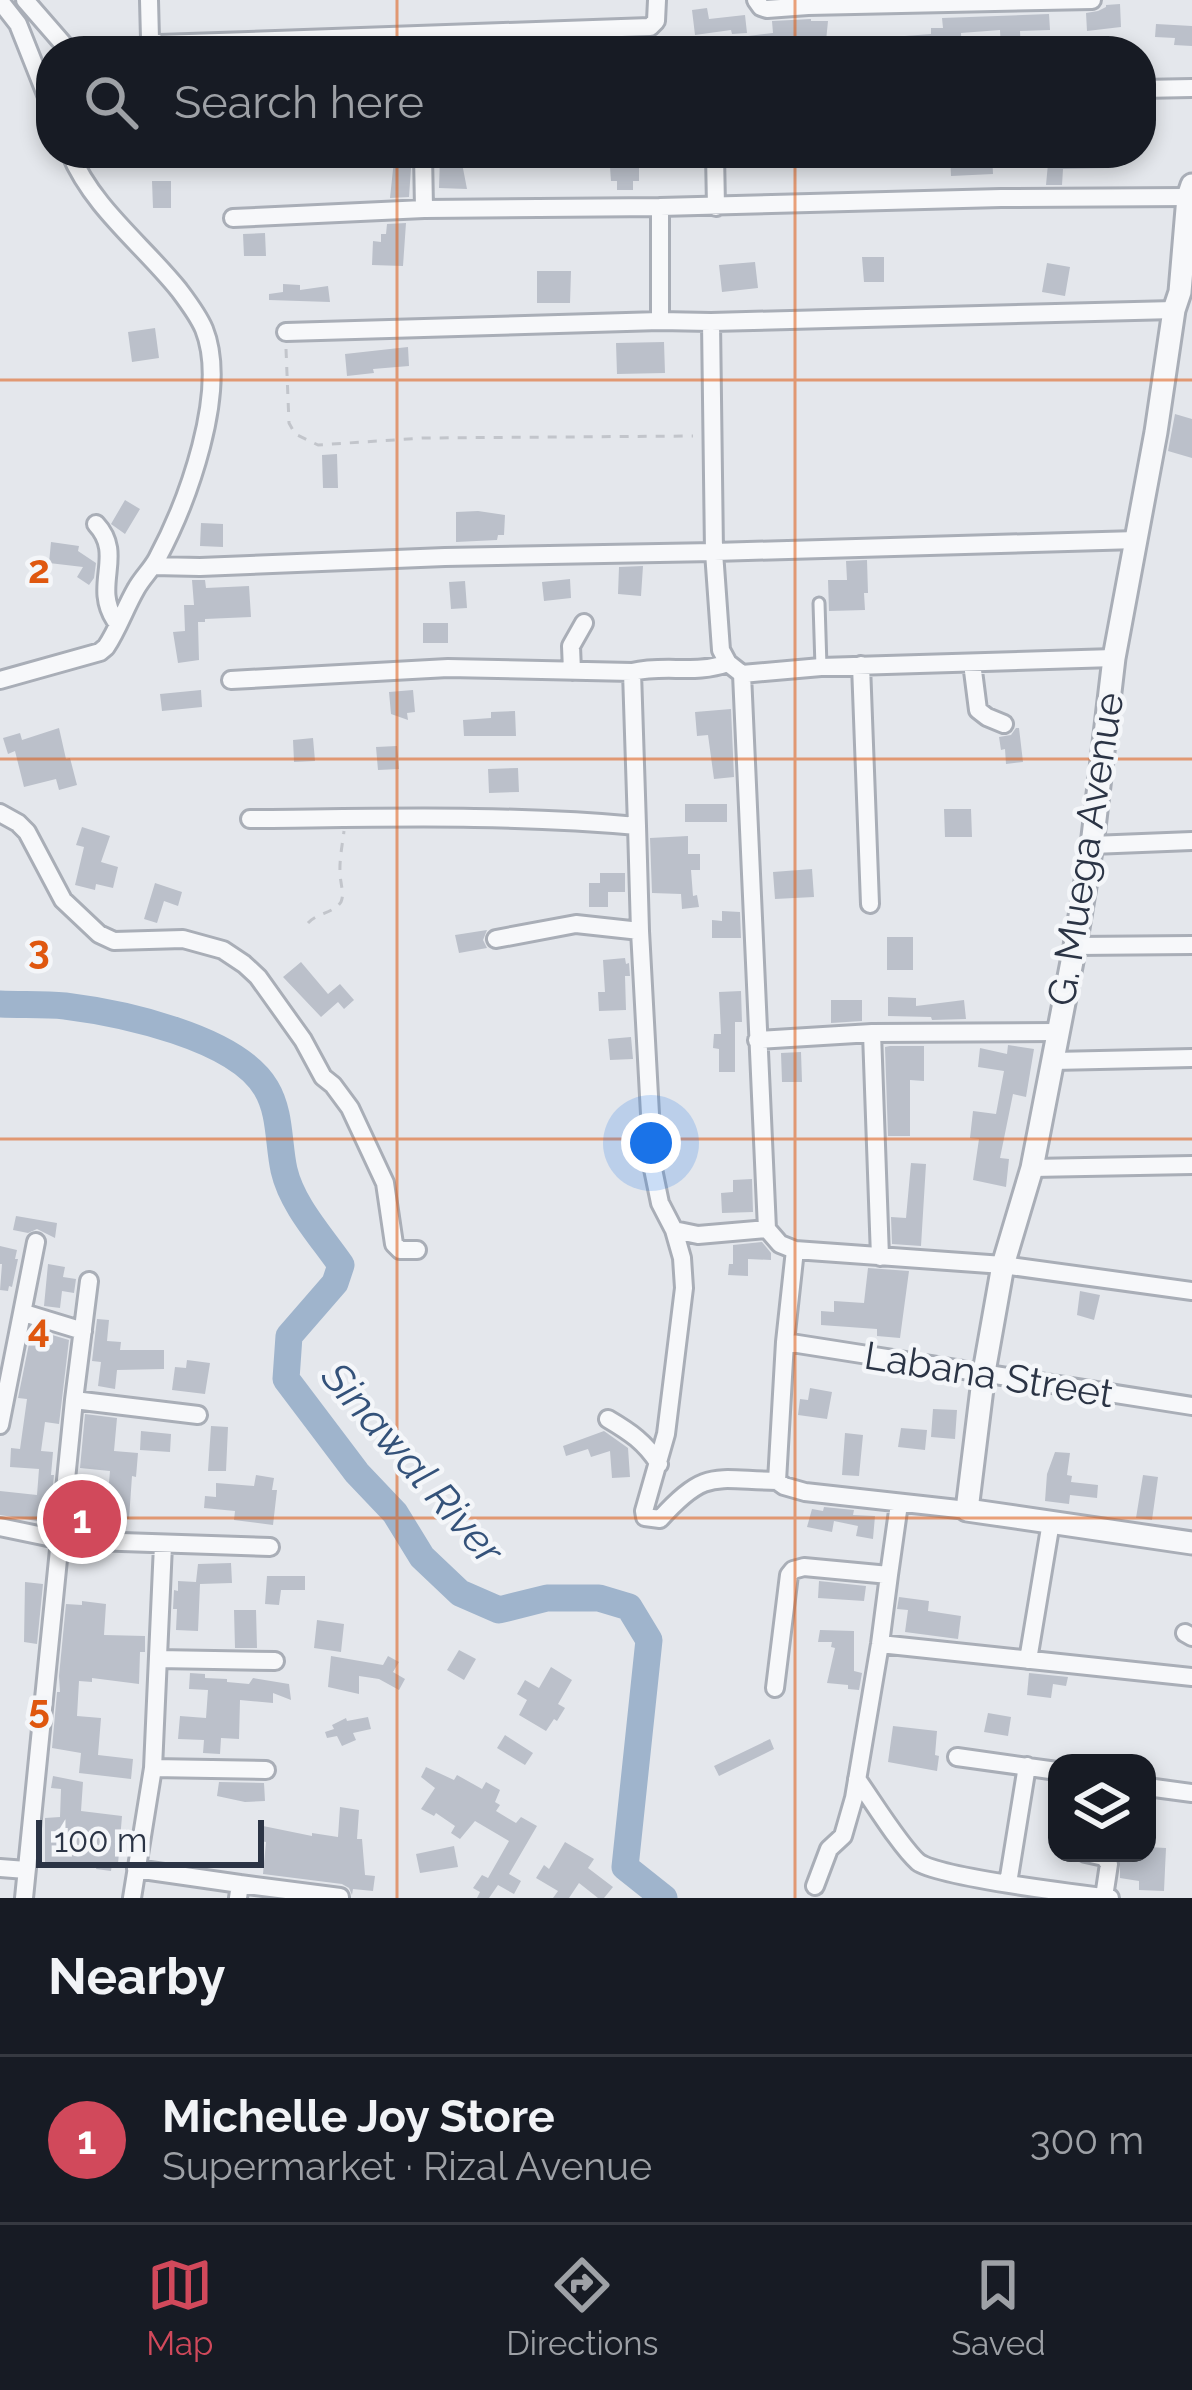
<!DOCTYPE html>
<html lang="en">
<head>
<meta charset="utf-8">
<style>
  :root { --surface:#171b24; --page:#20242c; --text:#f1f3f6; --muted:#9ea1a6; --line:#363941; --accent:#d1495b }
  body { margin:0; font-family:Raleway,sans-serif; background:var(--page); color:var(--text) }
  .controls { position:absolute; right:36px; bottom:36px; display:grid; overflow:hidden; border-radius:24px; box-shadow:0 6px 18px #0003 }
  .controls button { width:108px; height:108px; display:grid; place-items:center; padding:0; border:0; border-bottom:3px solid var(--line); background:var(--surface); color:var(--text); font:60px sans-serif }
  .scale { position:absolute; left:36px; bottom:30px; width:228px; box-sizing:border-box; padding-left:12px; border:6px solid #2b3445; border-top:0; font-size:33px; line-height:42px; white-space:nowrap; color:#2b3445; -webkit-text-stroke:9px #f4f6f9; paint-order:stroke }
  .you { position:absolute; left:651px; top:1143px; width:42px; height:42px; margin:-30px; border:9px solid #fff; border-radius:50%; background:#1a73e8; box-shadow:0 0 0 18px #1a73e833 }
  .badge { display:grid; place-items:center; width:78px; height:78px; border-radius:50%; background:var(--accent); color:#fff; font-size:39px; font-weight:700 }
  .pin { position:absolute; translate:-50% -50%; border:6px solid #fff; box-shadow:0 3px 12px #0006 }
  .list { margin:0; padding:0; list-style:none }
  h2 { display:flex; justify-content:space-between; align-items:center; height:156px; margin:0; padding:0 48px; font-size:51px }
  h2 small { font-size:39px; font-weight:400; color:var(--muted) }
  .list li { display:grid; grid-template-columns:78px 1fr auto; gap:36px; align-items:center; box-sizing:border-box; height:168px; padding:0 48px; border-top:3px solid var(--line) }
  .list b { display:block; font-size:45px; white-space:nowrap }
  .list p { margin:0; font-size:39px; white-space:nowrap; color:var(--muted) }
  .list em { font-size:39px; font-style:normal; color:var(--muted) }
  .icon { flex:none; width:66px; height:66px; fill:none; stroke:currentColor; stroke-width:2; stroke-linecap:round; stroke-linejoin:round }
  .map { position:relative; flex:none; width:1192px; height:1898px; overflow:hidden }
  .search { position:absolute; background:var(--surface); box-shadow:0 6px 18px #0003; left:36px; right:36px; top:36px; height:132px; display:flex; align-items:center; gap:30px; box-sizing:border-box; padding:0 42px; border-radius:48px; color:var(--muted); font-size:45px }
  .sheet { height:324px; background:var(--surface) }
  nav { display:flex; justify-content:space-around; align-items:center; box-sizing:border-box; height:168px; border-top:3px solid var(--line); background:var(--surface); font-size:33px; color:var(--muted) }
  nav a { display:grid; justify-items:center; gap:6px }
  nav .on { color:var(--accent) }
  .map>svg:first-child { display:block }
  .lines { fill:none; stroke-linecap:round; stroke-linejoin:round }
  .river { stroke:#9fb4cc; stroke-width:27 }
  .building { fill:#bbc0ca }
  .service-casing { stroke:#a9aeb7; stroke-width:15 }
  .minor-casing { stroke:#a9aeb7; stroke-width:22 }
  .tertiary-casing { stroke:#a9aeb7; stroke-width:27 }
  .path { stroke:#c2c5cb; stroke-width:3; stroke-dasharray:9 9; stroke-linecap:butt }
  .service { stroke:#f7f8fa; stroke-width:9 }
  .minor { stroke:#f7f8fa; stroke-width:16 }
  .tertiary { stroke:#f7f8fa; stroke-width:21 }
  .grid { fill:none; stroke:#df570f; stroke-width:3; stroke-opacity:0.55 }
  .labels { text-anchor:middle; stroke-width:9; stroke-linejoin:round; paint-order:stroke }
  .street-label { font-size:39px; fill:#2b3445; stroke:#f4f6f9 }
  .water-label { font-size:42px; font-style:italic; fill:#34527a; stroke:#f4f6f9 }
  .grid-label { font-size:39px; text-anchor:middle; font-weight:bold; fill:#df570f; stroke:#f4f6f9; stroke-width:9; stroke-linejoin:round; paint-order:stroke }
</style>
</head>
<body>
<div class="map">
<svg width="1192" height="1898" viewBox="0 0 1192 1898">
  <rect width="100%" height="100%" fill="#e4e7ec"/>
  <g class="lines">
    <path class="river" d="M0 1004C21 1005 44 1004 65 1006 121 1013 236 1037 266 1088 281 1113 278 1143 284 1170 292 1205 321 1236 341 1265L335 1283 289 1336 286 1379 357 1473 395 1513 422 1557 460 1593 499 1610 547 1598H599L629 1607 649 1640 625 1867 664 1898"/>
  </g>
  <path class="building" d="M1120 4 1121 27 1087 31 1086 13 1098 11 1106 7V5Z
    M707 8 709 19 745 15 747 33 732 34 731 30 695 35 692 10Z
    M1049 14 1050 30 1020 31 1021 51H1001L1000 30 961 33 962 51H931V47L906 49 905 36 931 34V28H943L942 18Z
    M811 19V21H828L825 51H741L740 37 773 33 772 21Z
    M1156 24 1192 26V46L1174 45 1175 38 1155 37Z
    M950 153H992L993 174 951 176Z
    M1049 153H1110L1111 168 1063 169 1062 185H1046Z
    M440 156 461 158 467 189 439 188Z
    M394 160 405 161V167L411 168 409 197 390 198Z
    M610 167H639V181H633V190H617V181H611Z
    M152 181H171V208H153Z
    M406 223 403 266 372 265 373 241 381 242V234H386L387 224Z
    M265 233 266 256H244L243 234Z
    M862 257H884V282H864Z
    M755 262 758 288 722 292 719 265Z
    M1047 263 1070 267 1065 296 1042 292Z
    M537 271H571L570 303H537Z
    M283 284 300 285V290L328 286 330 302 269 300V294L283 292Z
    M155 328 159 358 132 362 128 332Z
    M664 342 665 373 617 374 616 343Z
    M408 347 409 366 373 369 374 373 347 376 345 354Z
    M1175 414 1192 419V458L1168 451Z
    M337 454 338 488H323L322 455Z
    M125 500 140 509 125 534 111 524Z
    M478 511 505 515 504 535H498L497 540 456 542V512Z
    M201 523 223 524V547L200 546Z
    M51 542 79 546 78 551 96 563 94 578 89 585 77 577 83 567 49 563Z
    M867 560 868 593H864L865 610 829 611 828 580H847L846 561Z
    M643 566 641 596 618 594 619 567Z
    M570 579 571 598 544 601 542 582Z
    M192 580H205L206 588 249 586 251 617 205 619V622H198L199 660 178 663 173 632 185 631 184 605H194Z
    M465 581 467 608 451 609 449 582Z
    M423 623H448V643H423Z
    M201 690 202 707 162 711 160 694Z
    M413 690 415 712 407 713 408 720 391 714 389 692Z
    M731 709 734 777 714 779 708 735 697 736 695 712Z
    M515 711 516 736H464L463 720 491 718V712Z
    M59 728 66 759 70 758 77 785 59 790 56 779 24 787 15 751 8 754 3 738 20 733 22 740Z
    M1016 728H1019L1023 762 1006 764 1005 749 1001 750 999 737 1011 735Z
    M313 738 315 761 294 762 293 740Z
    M397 746 399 769 378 770 376 747Z
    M518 768 519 792 489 793 488 769Z
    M685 804H727V822H685Z
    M944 809H971L972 837H945Z
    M82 827 110 836 101 862 118 867 113 888 96 884 95 890 75 885 84 847 76 845Z
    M688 836V854H700V870H691L693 896 697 895 699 907 682 909 681 894 652 893 650 838Z
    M812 869 814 897 775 899 773 872Z
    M600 873H625V892H608V907H589V883H600Z
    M155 883 182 892 178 906 164 901 157 923 144 919Z
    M722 911 740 912 741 938H712V920L722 921Z
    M487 930 483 940 487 948 459 953 455 935Z
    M887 937H913V970H887Z
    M625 958 626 964 629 963 630 976H625L626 1010 599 1011 598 992H605L603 960Z
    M301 962 328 994 340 984 354 1000 344 1009 338 1002 321 1017 283 977Z
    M741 991 742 1022H735V1072H719V1049L713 1048 714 1034H721L719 992Z
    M888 997 916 998V1006L964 1000 966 1019 932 1020 931 1017 888 1016Z
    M831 1000H862V1021L831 1023Z
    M631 1037 633 1059 610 1060 608 1039Z
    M1008 1045 1034 1049 1026 1097 1013 1094 1000 1158 1009 1159 1006 1187 973 1180 979 1139 970 1138 973 1111 996 1114 1004 1071 978 1067 980 1048 1007 1054Z
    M890 1046H924V1081L910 1080V1136H888L885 1047Z
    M801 1052 802 1082H782L781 1053Z
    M911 1163 926 1164 921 1246 892 1244 891 1217 906 1218Z
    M752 1179 753 1212 722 1213 721 1193 733 1192V1180Z
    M16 1216 57 1223 55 1238 37 1229 28 1233 13 1230Z
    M762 1242 771 1253V1260L748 1259V1276L728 1275 729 1264H733V1245Z
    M0 1246 17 1250 15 1259H18L12 1287 9 1286 8 1291 0 1290 2 1264H0Z
    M48 1264 65 1267 63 1277 76 1279 74 1293 62 1291 60 1308 44 1306Z
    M868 1268 909 1271 900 1338 877 1336V1329L821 1325V1311L834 1312V1301L864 1303Z
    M1080 1291 1100 1295 1094 1320 1077 1315Z
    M97 1319 109 1320 107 1341 121 1342 120 1350H164V1369L117 1370 115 1389 98 1386 101 1362 92 1361Z
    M32 1329 69 1340 59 1424 45 1422 41 1451 53 1452 51 1475H54L49 1523 0 1515V1491L37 1495 39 1469 10 1467 11 1448 20 1449 27 1399 18 1398Z
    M187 1360 210 1363 205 1394 172 1390 175 1367 186 1368Z
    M810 1388 832 1392 827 1419 798 1415 800 1399 808 1400Z
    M933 1409 957 1410 955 1439 931 1437Z
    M85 1414 117 1418 114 1451 138 1453 136 1477 132 1476 129 1519 114 1517 113 1527 98 1526V1519L75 1518 77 1493 108 1494 110 1471 80 1468Z
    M211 1426 228 1427 226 1471H208Z
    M901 1428 927 1430 925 1450 898 1447Z
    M141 1431 171 1434 170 1452 140 1450Z
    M604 1431 628 1448 630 1477 612 1478 610 1451 591 1457 588 1449 566 1456 563 1446Z
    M845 1433 863 1435 859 1476 842 1475Z
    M1055 1452 1070 1453 1067 1475 1072 1476 1071 1482 1098 1485 1097 1498 1070 1495 1069 1504 1045 1501 1047 1474Z
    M256 1475 274 1478 272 1490H277L273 1525 234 1520 235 1511 204 1508 205 1496 216 1497V1483L254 1486Z
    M1143 1475 1158 1477 1152 1520 1136 1518Z
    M824 1507 854 1510 853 1515 875 1516 873 1539 856 1536 858 1526 834 1521 832 1532 807 1527 812 1509 823 1511Z
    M231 1563 232 1583 200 1584 198 1631 176 1630 177 1609H173L174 1590 178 1591V1581L196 1582 198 1564Z
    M267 1576H305V1590H281L279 1605 265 1604Z
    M819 1581 866 1586 864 1601 818 1598Z
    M25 1582 43 1584 37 1644 24 1642Z
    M899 1597 929 1601 928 1611 961 1616 958 1639 905 1632 908 1610 897 1609Z
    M82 1601 106 1604 104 1635 145 1636V1652H140L139 1684 92 1678V1682L79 1681 77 1716 101 1718 98 1755 133 1759 131 1779 79 1773 81 1753 52 1748 57 1692H60L59 1676 66 1604 82 1605Z
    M234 1610H256L257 1648H235Z
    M317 1620 344 1624 341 1652 314 1648Z
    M820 1630 854 1631V1671L862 1673 859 1690 848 1689V1685L827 1683 835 1648 831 1647 832 1642H818Z
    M459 1650 476 1659 464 1680 447 1670Z
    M331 1656 383 1665 388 1656 399 1662 393 1672 405 1679 399 1690 379 1679 359 1676V1694L328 1687Z
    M551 1667 572 1680 558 1704 565 1708 557 1721 554 1719 546 1731 519 1715 527 1700 517 1694 525 1680 539 1688Z
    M190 1673 205 1674V1678L227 1679V1682L249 1684 253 1678 289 1684 291 1700 273 1693V1703L240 1700 239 1739 221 1738 220 1754 203 1753 204 1740 178 1739 180 1716 206 1718 208 1690 189 1689Z
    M1029 1673 1068 1677 1066 1686 1053 1684 1051 1698 1027 1695Z
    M988 1713 1011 1717 1008 1736 984 1732Z
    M368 1717 371 1729 353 1733 356 1740 342 1746 337 1736 327 1738 325 1732 334 1729 332 1725 346 1718 347 1721Z
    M893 1726 937 1731 935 1755 939 1756 937 1771 888 1762Z
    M505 1735 533 1753 525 1765 497 1748Z
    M770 1739 774 1749 719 1776 714 1766Z
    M426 1767 454 1780 457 1775 482 1789 486 1782 500 1790 495 1802 500 1805 496 1811 516 1823 521 1817 537 1826 509 1874 521 1881 514 1894 498 1885 489 1898H477L480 1892 473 1888 482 1875 488 1878 509 1841 475 1821 460 1839 451 1833 455 1826 436 1813 434 1816 421 1809 435 1788 421 1777Z
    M53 1776 83 1782 81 1811 122 1816 118 1864H112L111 1871 96 1869 97 1866 45 1863V1818L60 1817 61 1789 51 1788Z
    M219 1782 264 1783 265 1801 245 1802 217 1796Z
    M340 1807 359 1810 357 1839H362L365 1875 375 1876 373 1891 353 1889 352 1895 349 1888 342 1884 263 1874 266 1842 260 1841 263 1826 312 1836V1833L338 1837Z
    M565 1842 594 1859 588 1868 613 1887 604 1898H598L579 1883 569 1898H553L558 1891 536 1878 544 1865 549 1869Z
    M454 1846 458 1867 420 1873 416 1854Z
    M1147 1847 1166 1848 1164 1891 1139 1890V1881L1120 1878V1858L1140 1861 1141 1853H1147Z"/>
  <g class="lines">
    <defs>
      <path id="service" d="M819 603 821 667"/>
      <path id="minor" d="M25 0 65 46
        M149 0 150 39 159 44 650 27 656 21 657 0
        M756 0 761 7 767 9 808 6 1092 0
        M0 1 18 24 51 107
        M1141 89 1192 88
        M423 153 424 209
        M715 153 716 207
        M660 207 1001 198 1188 197
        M233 218 424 209 660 207V321
        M286 332 660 321 711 322
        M96 524C125 555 92 585 115 620L119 621
        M153 566 200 567 445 557 714 552 711 322 1174 310
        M1114 658 821 667 742 674 728 663 721 650 714 552 1137 540
        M972 663 978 710 987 717 1004 724
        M861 665 870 904
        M572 671 571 646 584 623
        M742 674 767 1229 780 1244 795 1250 785 1342 777 1481 784 1486 805 1492 967 1510
        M0 680 100 652 106 647C118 629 125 608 136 589 142 578 151 570 157 559 187 503 229 391 204 329 198 315 188 302 179 290 142 244 93 208 70 153
        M231 680 448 668 632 672
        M0 813 18 823 27 832 63 900 99 934 114 941 183 939 223 950 244 964 258 977 303 1040 323 1077 333 1085 350 1108 385 1183 394 1244 400 1250H417
        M250 819C379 818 509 814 637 826L640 931 653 1169 660 1203 674 1230 682 1258 684 1288 666 1434 644 1511 645 1517 660 1519C706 1468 714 1480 777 1481
        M637 826 632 672C667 664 694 675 728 663
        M1092 845 1192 841
        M496 939 576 924 640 931
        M1075 946 1192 945
        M872 1033 880 1257
        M757 1040 872 1033 1057 1032
        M1053 1061 1192 1058
        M1032 1168 1192 1165
        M674 1230 698 1235 767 1229
        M795 1250 1003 1265 1192 1291
        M24 1313 83 1331
        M785 1342 1192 1406
        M74 1400 198 1415
        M608 1419C630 1432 645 1442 659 1464
        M0 1425 36 1242
        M0 1527 62 1540 270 1547
        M1185 1633 1192 1637
        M880 1644 1192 1677
        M158 1659 275 1661
        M1028 1660 1051 1522
        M775 1688 789 1575 793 1570 804 1567 889 1575 899 1504
        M957 1757 1057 1771
        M153 1768 266 1770
        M857 1779C872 1800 900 1846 918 1862 938 1877 1078 1894 1110 1898
        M1147 1787 1192 1793
        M1086 1853 1104 1857 1109 1864 1104 1897
        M0 1868 26 1870
        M136 1869 240 1884 238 1898
        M1008 1883 1027 1766
        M240 1884 340 1897
        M815 1886 829 1849 843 1836 854 1798 880 1644 889 1575
        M24 1898 74 1400 89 1281
        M132 1898 153 1768 163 1545"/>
      <path id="tertiary" d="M1192 185 1188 197 1180 292 1174 310 1156 432 1114 658 1092 845 1075 946 1032 1168 1003 1265 984 1372 967 1510 1192 1543"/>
    </defs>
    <use href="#service" class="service-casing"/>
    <use href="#minor" class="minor-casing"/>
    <use href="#tertiary" class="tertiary-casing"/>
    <path class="path" d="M286 349 289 423 295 434 318 445 423 438 693 436
      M308 923C317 913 334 913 341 902 344 894 342 890 341 882 338 865 342 848 344 831"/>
    <use href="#service" class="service"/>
    <use href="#minor" class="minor"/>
    <use href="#tertiary" class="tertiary"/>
  </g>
  <path class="grid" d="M397 0V51M795 0V51M397 153V1898M795 153V1898M0 380H1192M0 759H1192M0 1139H1192M0 1518H1192"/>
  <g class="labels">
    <g class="street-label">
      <text transform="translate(1085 849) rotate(-81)" y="14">G. Muega Avenue</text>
      <text transform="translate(989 1374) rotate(9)" y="14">Labana Street</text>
    </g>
    <g class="water-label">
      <text transform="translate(413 1463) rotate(49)" y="15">Sinawal River</text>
    </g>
  </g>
  <g class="grid-label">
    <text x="39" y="583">2</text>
    <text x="39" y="963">3</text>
    <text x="39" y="1342">4</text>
    <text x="39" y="1722">5</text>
  </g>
</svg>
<div class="controls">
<button><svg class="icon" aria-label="layers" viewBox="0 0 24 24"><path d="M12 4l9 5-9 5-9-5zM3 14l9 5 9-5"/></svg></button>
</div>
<div class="scale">100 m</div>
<div class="you"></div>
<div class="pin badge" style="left:82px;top:1519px">1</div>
<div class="search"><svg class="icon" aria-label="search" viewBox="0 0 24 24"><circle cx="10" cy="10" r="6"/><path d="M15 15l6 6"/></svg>Search here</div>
</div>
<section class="sheet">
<h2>Nearby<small></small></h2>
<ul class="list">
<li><span class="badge">1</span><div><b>Michelle Joy Store</b><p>Supermarket · Rizal Avenue</p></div><em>300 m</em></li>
</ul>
</section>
<nav>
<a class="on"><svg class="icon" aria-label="map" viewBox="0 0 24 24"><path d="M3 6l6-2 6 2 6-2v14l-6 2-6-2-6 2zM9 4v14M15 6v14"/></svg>Map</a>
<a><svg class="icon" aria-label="directions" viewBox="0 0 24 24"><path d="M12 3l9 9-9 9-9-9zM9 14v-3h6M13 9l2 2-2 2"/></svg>Directions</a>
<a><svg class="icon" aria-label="saved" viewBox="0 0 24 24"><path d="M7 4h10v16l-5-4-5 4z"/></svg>Saved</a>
</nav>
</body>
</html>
